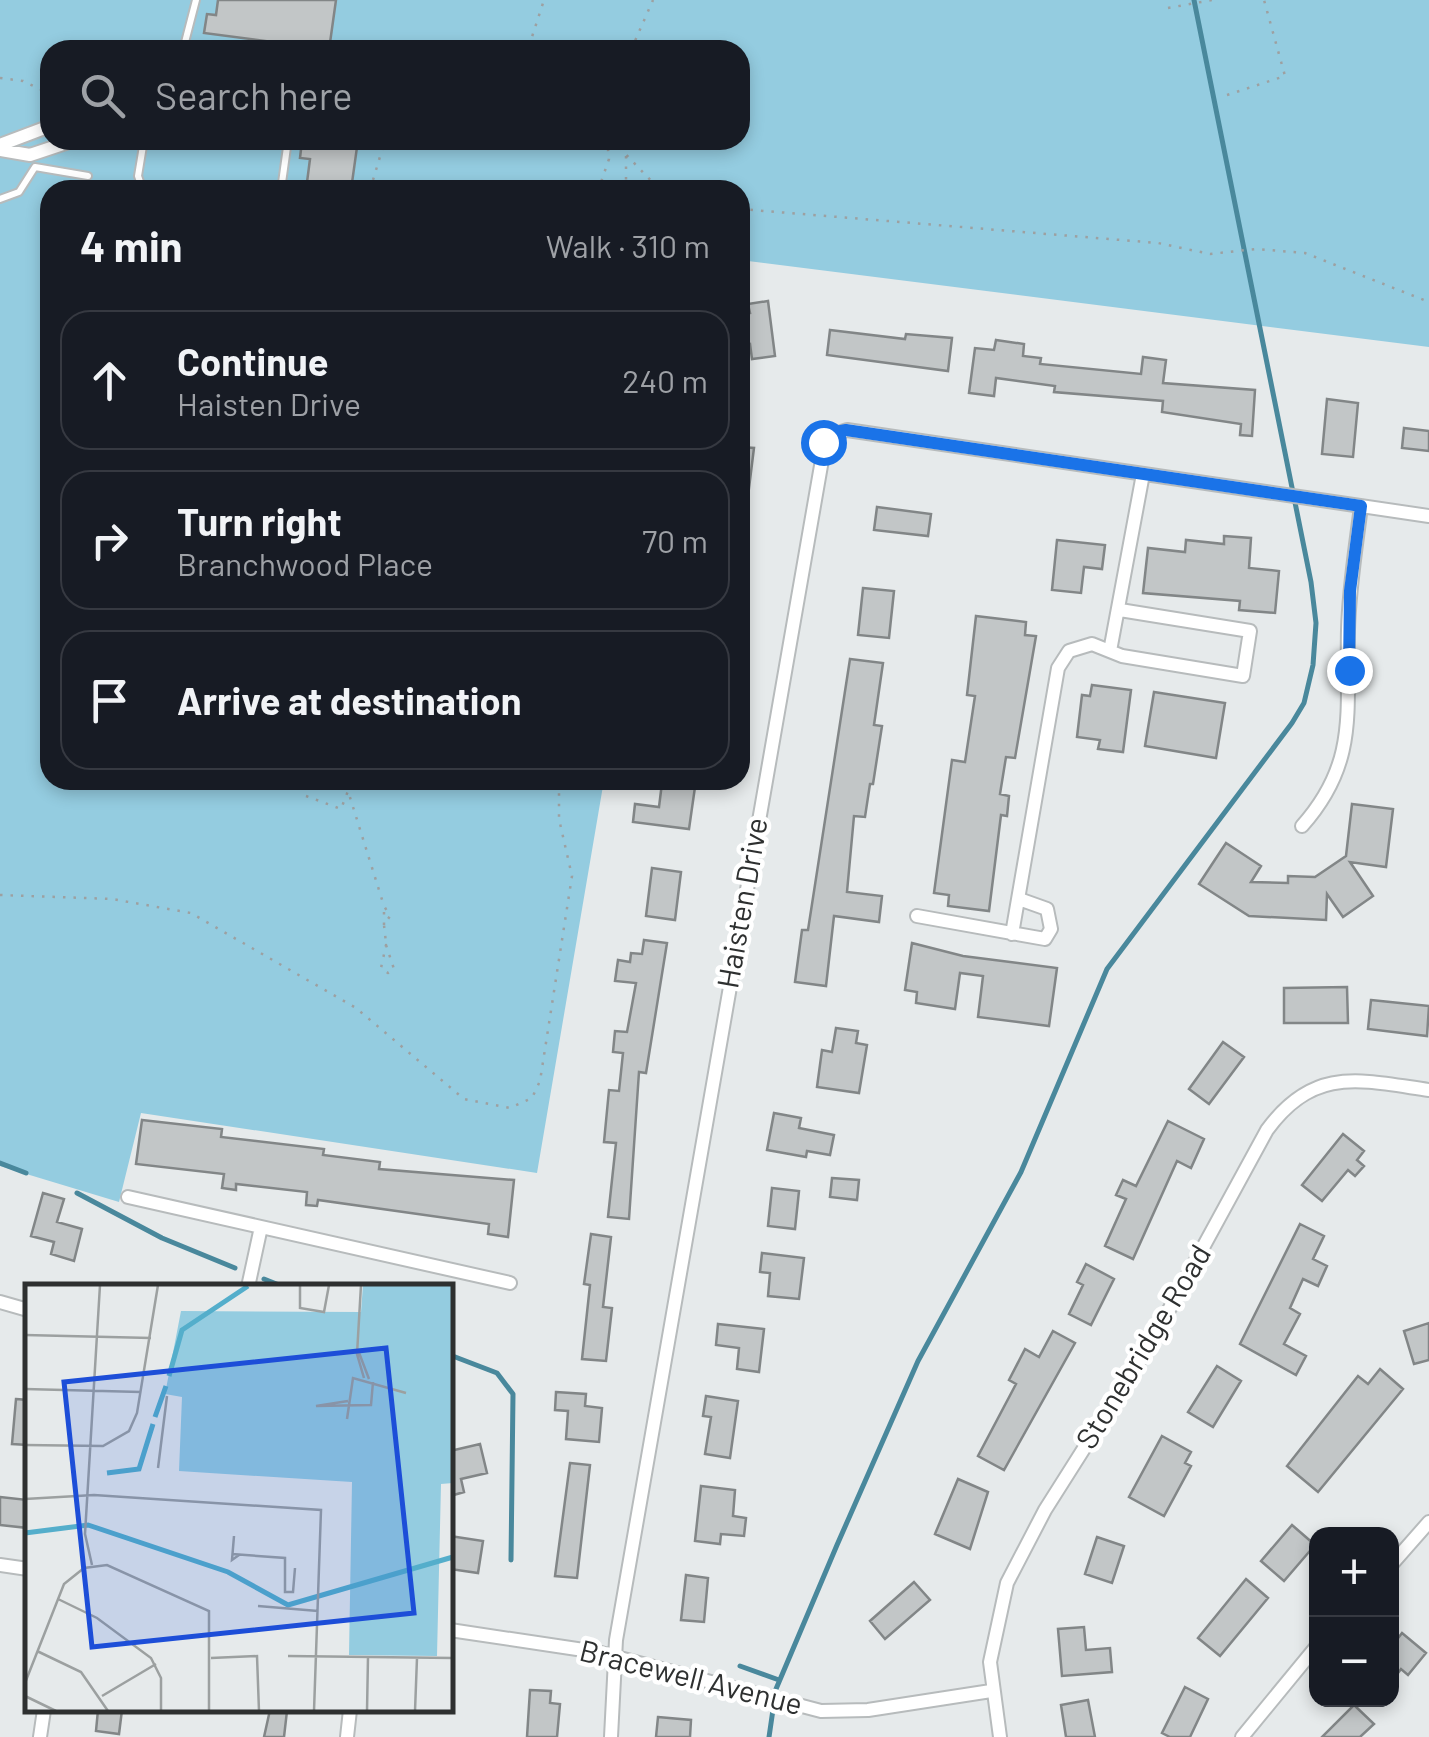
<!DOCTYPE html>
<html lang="en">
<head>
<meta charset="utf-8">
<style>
  :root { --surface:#171b24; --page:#20242c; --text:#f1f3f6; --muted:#9ea1a6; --line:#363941 }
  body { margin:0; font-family:Barlow,sans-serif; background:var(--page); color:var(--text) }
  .controls { position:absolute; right:30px; bottom:30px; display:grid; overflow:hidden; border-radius:20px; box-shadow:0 5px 15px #0003 }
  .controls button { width:90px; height:90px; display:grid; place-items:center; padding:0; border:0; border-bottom:2px solid var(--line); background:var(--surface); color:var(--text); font:50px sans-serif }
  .stop { position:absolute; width:30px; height:30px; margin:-22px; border:8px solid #1a73e8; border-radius:50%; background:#fff }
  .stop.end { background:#1a73e8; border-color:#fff; box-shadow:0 2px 10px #0008 }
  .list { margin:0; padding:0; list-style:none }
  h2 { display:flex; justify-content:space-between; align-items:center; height:130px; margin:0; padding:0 40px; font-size:42px }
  h2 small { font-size:32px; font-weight:400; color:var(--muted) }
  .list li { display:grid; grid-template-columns:65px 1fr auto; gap:30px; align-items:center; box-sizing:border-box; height:140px; margin:0 20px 20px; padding:0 20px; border:2px solid var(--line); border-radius:30px }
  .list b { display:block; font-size:38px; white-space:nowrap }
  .list p { margin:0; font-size:32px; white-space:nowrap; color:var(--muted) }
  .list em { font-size:32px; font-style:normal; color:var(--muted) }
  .icon { flex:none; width:55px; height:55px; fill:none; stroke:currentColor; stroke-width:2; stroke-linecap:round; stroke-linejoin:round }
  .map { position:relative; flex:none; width:1429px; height:1737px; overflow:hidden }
  .search { position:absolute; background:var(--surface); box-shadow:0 5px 15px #0003; left:40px; top:40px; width:710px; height:110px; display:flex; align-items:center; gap:25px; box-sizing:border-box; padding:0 35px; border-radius:30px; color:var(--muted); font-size:38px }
  .panel { position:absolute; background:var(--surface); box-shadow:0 5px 15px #0003; left:40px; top:180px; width:710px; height:610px; border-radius:30px }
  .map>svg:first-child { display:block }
  .green { fill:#94cce0; fill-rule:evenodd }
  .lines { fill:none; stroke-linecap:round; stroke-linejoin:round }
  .stream { stroke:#49889c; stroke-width:5 }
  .building { fill:#c2c6c7; stroke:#828687; stroke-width:2.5 }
  .lane-casing { stroke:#b7bbbc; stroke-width:10 }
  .street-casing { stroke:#b7bbbc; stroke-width:16 }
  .path { stroke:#9da0a1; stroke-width:2.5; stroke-dasharray:2.5 8; stroke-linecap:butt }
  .lane { stroke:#fff; stroke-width:6 }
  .street { stroke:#fff; stroke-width:12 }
  .route { stroke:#1a73e8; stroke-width:12 }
  .labels { text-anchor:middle; stroke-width:9; stroke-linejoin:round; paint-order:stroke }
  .street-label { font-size:30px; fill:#2e3030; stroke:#fff }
  .inset-river { fill:none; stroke:#54aecb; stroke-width:5 }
  .inset-road { fill:none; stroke:#9ca0a0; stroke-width:2.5 }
  .view { fill:#1d4ed8; fill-opacity:0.15; stroke:#1d4ed8; stroke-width:5 }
  .inset-edge { fill:none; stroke:#2e3030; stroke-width:5 }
</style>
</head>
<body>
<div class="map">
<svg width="1429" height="1737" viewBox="0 0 1429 1737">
  <rect width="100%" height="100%" fill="#e6eaeb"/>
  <path class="green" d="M0 0H1429V347L740 260V190H50V780H604L537 1173 141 1113 119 1202 0 1166ZM50 50H740V140H50Z"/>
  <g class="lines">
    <path class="stream" d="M0 1163 26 1173
      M77 1193 162 1238 235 1268
      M264 1279 284 1287
      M450 1355 497 1373 513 1394 511 1560
      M740 1666 779 1680
      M769 1737 776 1689 837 1545 918 1361 1021 1172 1107 969 1292 723 1304 703 1313 665 1316 623 1311 582 1194 0"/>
  </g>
  <path class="building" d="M218 0H336L329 50H272L273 42 204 33 207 14 216 15Z
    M314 140H358L351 190H306L310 159 300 158 302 141Z
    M768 301 775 356 752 359 750 344 740 346V315L750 313 748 304Z
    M830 330 905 339 906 334 952 338 948 371 827 355Z
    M996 340 1024 344 1023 356 1041 358 1040 364 1141 374 1143 357 1166 360 1163 383 1255 390 1252 436 1240 435 1241 424 1162 412 1163 401 1054 392 1055 386 996 378 994 396 969 393 975 348 994 350Z
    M1327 399 1358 403 1353 457 1322 454Z
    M1404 428 1429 431V451L1402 448Z
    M740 447 754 448 748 496 740 495Z
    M877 507 931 514 928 536 874 530Z
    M1224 536 1251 538 1249 568 1279 571 1275 613 1239 610 1240 601 1143 593 1148 548 1185 552 1186 540 1224 544Z
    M1057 540 1105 545 1102 569 1084 567 1081 593 1052 590Z
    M863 588 894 591 889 638 858 635Z
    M976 616 1026 622 1025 635 1036 636 1015 758 1006 757 1000 794 1009 796 1007 816 1001 815 989 911 948 906 949 895 934 893 952 760 965 762 975 696 967 695Z
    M850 659 883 663 874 725 882 726 873 784H870L865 817 854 816 847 892 882 896 879 922 834 916 826 986 795 982 802 930H808Z
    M1092 685 1131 690 1123 752 1098 749 1100 740 1077 737 1082 695 1090 696Z
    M1154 692 1225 703 1216 758 1145 746Z
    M662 783 695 787 689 829 633 822 635 804 659 807Z
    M1352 804 1393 809 1386 867 1350 862 1373 896 1343 917 1327 894 1326 920 1249 916 1199 884 1226 843 1261 866 1251 882 1288 883V876L1315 877 1346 856Z
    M652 868 681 872 675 920 646 916Z
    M644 940 667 943 646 1073 639 1072 629 1219 608 1217 616 1143 604 1142 609 1090 619 1091 623 1053 613 1052 615 1031 627 1032 636 983 615 981 618 960 630 962 631 953 642 954Z
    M912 943 963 956 1057 968 1049 1026 978 1017 983 976 960 973 955 1009 916 1003 917 992 905 990Z
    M1347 987 1348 1023H1284V988Z
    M1371 1000 1429 1006 1427 1036 1368 1029Z
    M836 1028 858 1031 856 1043 867 1045 859 1093 817 1087 822 1050 832 1052Z
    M1223 1042 1244 1057 1209 1104 1189 1089Z
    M774 1113 801 1118 799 1128 834 1135 830 1155 807 1151 806 1157 767 1150Z
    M142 1120 222 1129 221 1137 324 1149 323 1155 380 1162 379 1169 514 1180 508 1237 488 1234 489 1224 318 1200 317 1206 306 1205 307 1192 236 1184V1190L222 1188 224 1174 136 1164Z
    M1168 1121 1204 1139 1191 1168 1177 1161 1133 1259 1105 1246 1126 1199 1116 1195 1123 1180 1136 1186Z
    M1343 1134 1364 1151 1357 1160 1364 1166 1355 1176 1348 1170 1322 1201 1302 1185Z
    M832 1178 859 1180 857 1200 830 1197Z
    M772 1188 799 1191 795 1229 768 1226Z
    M43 1193 64 1199 57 1222 82 1229 74 1261 51 1254 54 1242 31 1236Z
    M1300 1224 1324 1236 1313 1259 1327 1266 1318 1286 1303 1279 1290 1308 1300 1314 1284 1344 1306 1356 1296 1375 1240 1344Z
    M591 1234 611 1237 603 1307 612 1308 606 1361 582 1359 590 1285 584 1284Z
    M762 1253 804 1258 799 1299 768 1296 770 1273 760 1272Z
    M1086 1264 1114 1279 1091 1325 1069 1314 1083 1285 1077 1282Z
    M1429 1323V1360L1414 1364 1404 1331Z
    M718 1324 764 1329 759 1372 737 1369 739 1348 716 1345Z
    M1053 1331 1075 1343 1004 1470 978 1456 1016 1384 1009 1380 1025 1349 1039 1357Z
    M1217 1366 1241 1381 1213 1427 1188 1412Z
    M1380 1369 1403 1389 1318 1492 1287 1466 1358 1376 1368 1384Z
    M556 1392 586 1394 585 1406 602 1408 599 1442 566 1439 568 1411 555 1410Z
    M706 1396 738 1401 730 1458 705 1454 711 1417 703 1416Z
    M16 1399 28 1400V1445L12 1444Z
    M1162 1436 1191 1452 1185 1463 1191 1466 1164 1516 1129 1497Z
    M480 1444 487 1473 461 1479 464 1492 450 1496V1451Z
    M570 1463 590 1465 577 1578 555 1576Z
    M958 1479 988 1492 970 1549 935 1534Z
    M701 1486 735 1490 733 1516 746 1518 744 1536 721 1534 720 1544 695 1541Z
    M0 1497 28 1500V1528L0 1525Z
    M1292 1525 1315 1545 1284 1581 1261 1561Z
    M450 1536 483 1541 478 1573 450 1569Z
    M1097 1537 1124 1546 1112 1583 1085 1574Z
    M686 1575 708 1578 704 1622 681 1620Z
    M1246 1579 1268 1598 1220 1656 1198 1638Z
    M914 1582 930 1600 885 1639 870 1621Z
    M1084 1627 1086 1650 1110 1648 1112 1672 1062 1676 1058 1629Z
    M1402 1633 1426 1653 1408 1675 1401 1669 1392 1681V1646Z
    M1185 1687 1208 1699 1190 1737H1170L1162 1733Z
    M530 1690 551 1691 550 1703 560 1704 557 1737H527Z
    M1088 1700 1095 1737H1066L1061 1705Z
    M1354 1705 1374 1724 1360 1737H1322Z
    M98 1710H122L119 1734 96 1731Z
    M270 1710 287 1711 284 1737H264Z
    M658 1717 691 1720 690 1737H656Z"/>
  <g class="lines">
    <defs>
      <path id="lane" d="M183 50 196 0
        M143 190 138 176 144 140
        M281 190 288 140
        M0 199 19 192 35 167 88 176"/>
      <path id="street" d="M0 145 50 126
        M0 150 30 155 75 140
        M1110 651 1143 474
        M1302 826C1359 762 1346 710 1348 630 1349 588 1356 547 1361 506
        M917 916 1045 939 1051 929 1047 909 1019 899
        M1012 934 1058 668 1069 651 1092 644 1122 656 1243 676 1250 631 1120 610
        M128 1197 510 1283
        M248 1287 261 1227
        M0 1302 28 1310
        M1392 1564 1429 1522
        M0 1565 28 1569
        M450 1630 597 1652 821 1711 868 1710 991 1691
        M40 1737 44 1710
        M347 1737 350 1710
        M611 1737 616 1640 826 437 847 430 1429 516
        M1000 1737 990 1662 1007 1583 1045 1510 1152 1341 1267 1130C1314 1066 1359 1080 1429 1090
        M1242 1737 1316 1647"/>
    </defs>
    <use href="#lane" class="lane-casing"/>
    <use href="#street" class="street-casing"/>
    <path class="path" d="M1168 8 1212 0
      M529 46 544 0
      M631 50 653 0
      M0 78 23 81 50 94
      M1227 95 1285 76 1264 0
      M612 140 660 190
      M370 190 385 140
      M573 190 600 185 609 159 607 140
      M626 190V154
      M740 209 1158 243 1210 254 1256 249 1305 253 1429 302
      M347 780 348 790
      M306 796 341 809 348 791 384 906
      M0 895 112 899 191 913 356 1008 464 1099 510 1108 532 1098 540 1081 572 876 559 819V780
      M384 925V906L390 916 384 925 386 943
      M386 945 394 969 388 973 381 968Z"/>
    <use href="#lane" class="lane"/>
    <use href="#street" class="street"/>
  </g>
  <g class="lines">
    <path class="route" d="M823 442 831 433 846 430 1361 506 1350 591 1349 670"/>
  </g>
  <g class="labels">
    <g class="street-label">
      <text transform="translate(743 903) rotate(-80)" y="10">Haisten Drive</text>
      <text transform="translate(1144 1347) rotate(-59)" y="10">Stonebridge Road</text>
      <text transform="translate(691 1678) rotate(14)" y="10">Bracewell Avenue</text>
    </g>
  </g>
  <g transform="translate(25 1284)">
    <rect width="428" height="428" fill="#e6eaeb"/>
    <path d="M338 1H427L428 199 416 200 412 372 324 371 327 198 154 187 157 113 140 110 156 27 336 28Z" fill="#94cce0"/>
    <path class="inset-river" d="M144 92 157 46 223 2M130 133 141 102M82 189 114 185 128 140M0 249 63 241 203 288 263 321 428 273"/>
    <path class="inset-road" d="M275 1V24L299 28 304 1M336 1 332 70 339 94M0 51 126 54M333 66 344 95M0 105 116 108M323 117 291 122 346 121 348 98M322 135 328 94 381 109M0 161 78 162 104 147 112 129 133 1M133 184 142 112M0 215 69 211 296 226 289 427M209 252 207 276 214 271M207 270 260 274V308H268L270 284M67 281 60 250 75 1M33 315 72 334 126 374 136 394V427M233 322 293 327M12 367 56 388 83 427M263 372 428 374M186 374 232 372 234 427M0 399 39 300 59 284 82 281 184 327V427M0 412 31 427M77 412 131 380M342 427 343 373M390 427 392 374"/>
    <path class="view" d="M361 64 389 329 67 363 39 98Z"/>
    <rect width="428" height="428" class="inset-edge"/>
  </g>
</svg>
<div class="controls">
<button>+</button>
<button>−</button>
</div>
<div class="stop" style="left:823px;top:442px"></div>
<div class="stop end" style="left:1349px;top:670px"></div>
<div class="search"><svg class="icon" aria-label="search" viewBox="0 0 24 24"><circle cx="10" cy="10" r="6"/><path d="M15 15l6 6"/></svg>Search here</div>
<section class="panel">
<h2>4 min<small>Walk · 310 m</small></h2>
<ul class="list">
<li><svg class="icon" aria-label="ahead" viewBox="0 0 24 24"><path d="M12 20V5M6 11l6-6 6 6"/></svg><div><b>Continue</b><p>Haisten Drive</p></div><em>240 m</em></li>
<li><svg class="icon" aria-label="right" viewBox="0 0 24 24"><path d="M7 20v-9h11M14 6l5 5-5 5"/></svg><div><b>Turn right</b><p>Branchwood Place</p></div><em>70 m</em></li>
<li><svg class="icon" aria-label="arrive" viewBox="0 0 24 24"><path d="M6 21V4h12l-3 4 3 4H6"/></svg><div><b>Arrive at destination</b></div></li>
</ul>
</section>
</div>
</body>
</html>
